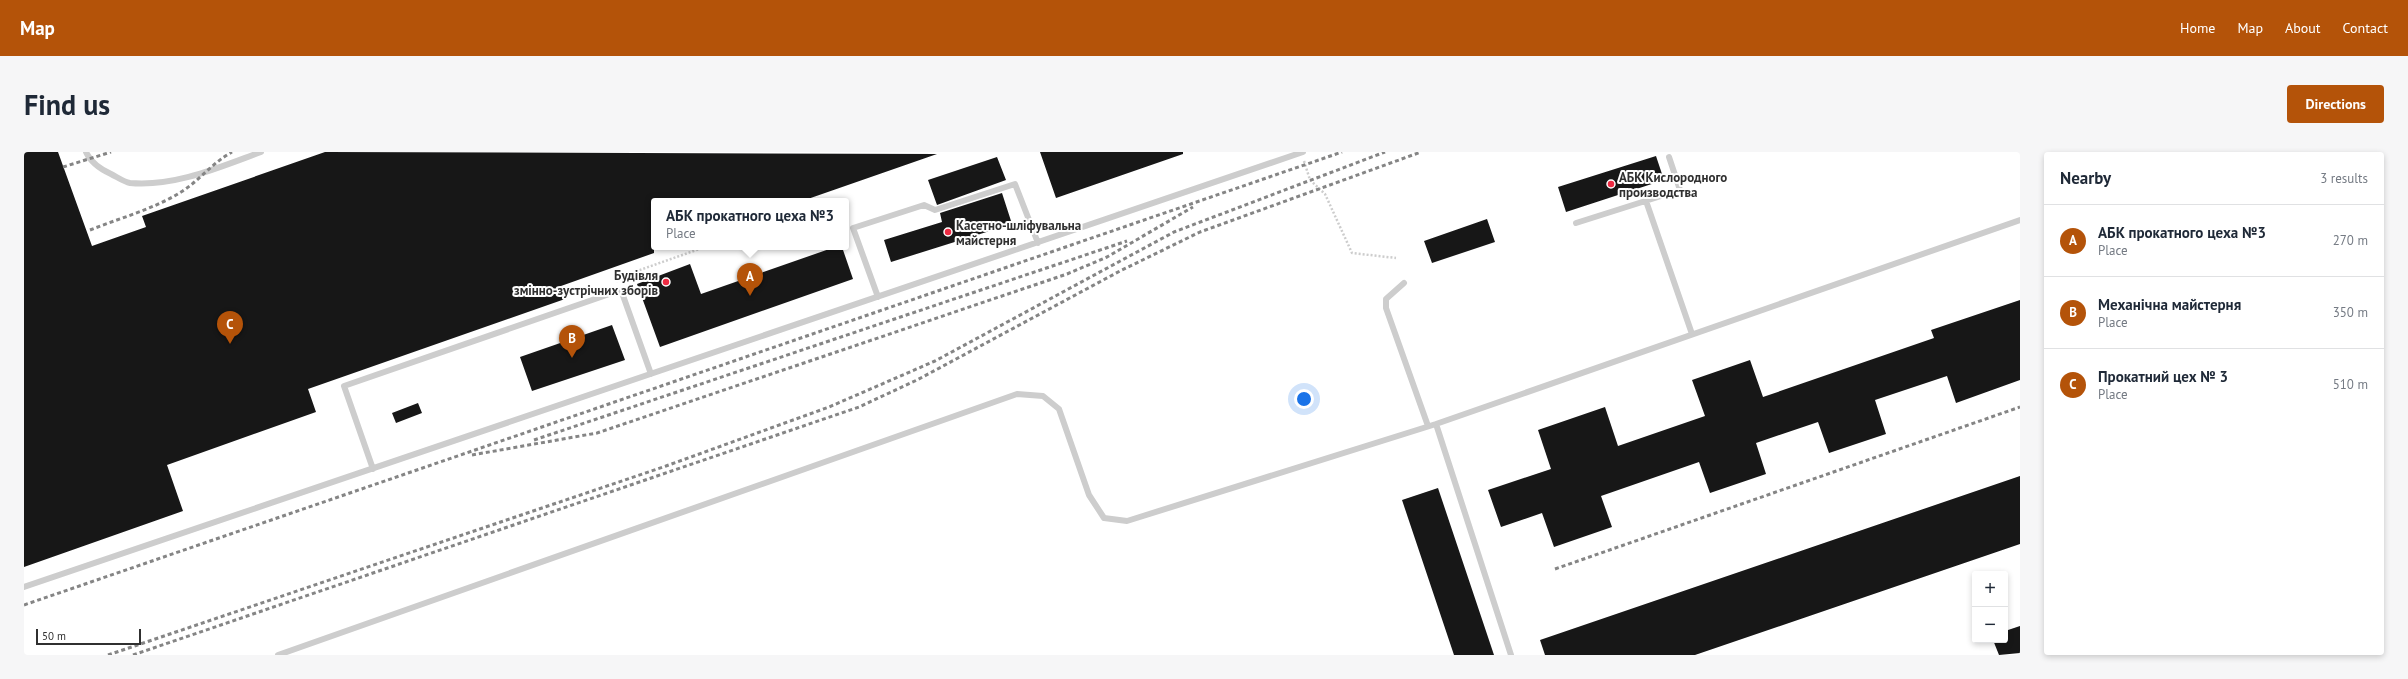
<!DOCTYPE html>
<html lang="en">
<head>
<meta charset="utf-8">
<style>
  :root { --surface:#fff; --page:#f6f6f7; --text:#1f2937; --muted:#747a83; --line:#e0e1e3; --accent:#b45309 }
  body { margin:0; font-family:"PT Sans",sans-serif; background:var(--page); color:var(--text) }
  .controls { position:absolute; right:12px; bottom:12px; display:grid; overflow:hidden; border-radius:4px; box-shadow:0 2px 6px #0003 }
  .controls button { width:36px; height:36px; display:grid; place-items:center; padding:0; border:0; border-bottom:1px solid var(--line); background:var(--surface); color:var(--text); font:20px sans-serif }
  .scale { position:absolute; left:12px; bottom:10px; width:105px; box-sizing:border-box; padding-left:4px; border:2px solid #303030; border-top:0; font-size:11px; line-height:14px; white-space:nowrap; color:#303030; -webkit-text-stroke:3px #fff; paint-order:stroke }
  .you { position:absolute; left:1280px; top:247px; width:14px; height:14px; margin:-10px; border:3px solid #fff; border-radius:50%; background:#1a73e8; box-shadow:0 0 0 6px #1a73e833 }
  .badge { display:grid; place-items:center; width:26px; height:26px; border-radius:50%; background:var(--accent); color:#fff; font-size:13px; font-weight:700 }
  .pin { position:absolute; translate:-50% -33px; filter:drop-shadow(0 1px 2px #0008) }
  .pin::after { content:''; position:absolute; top:21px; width:14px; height:12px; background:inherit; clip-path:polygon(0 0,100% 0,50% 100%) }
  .popup { position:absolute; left:627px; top:46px; width:198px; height:52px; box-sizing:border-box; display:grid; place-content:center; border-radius:4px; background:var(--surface); filter:drop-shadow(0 1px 3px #0005); font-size:13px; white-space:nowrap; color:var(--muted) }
  .popup b { font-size:15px; color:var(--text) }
  .popup::after { content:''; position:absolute; left:50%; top:100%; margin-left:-8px; border:8px solid transparent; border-top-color:var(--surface) }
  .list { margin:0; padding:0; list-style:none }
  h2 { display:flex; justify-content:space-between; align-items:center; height:52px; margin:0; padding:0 16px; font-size:17px }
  h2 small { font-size:13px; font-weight:400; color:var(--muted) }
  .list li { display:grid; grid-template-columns:26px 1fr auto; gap:12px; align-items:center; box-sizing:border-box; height:72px; padding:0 16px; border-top:1px solid var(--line) }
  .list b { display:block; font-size:15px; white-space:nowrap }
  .list p { margin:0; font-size:13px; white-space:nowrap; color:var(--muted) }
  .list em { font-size:13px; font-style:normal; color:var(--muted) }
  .map { position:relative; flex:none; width:1996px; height:503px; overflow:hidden; border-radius:4px }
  header { display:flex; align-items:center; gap:24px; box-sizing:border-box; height:56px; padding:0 20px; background:var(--accent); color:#fff }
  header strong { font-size:19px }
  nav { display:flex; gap:22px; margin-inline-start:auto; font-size:14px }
  .intro { display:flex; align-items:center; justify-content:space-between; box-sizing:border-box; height:96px; padding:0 24px }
  h1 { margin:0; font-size:28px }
  .button { padding:10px 18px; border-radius:4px; background:var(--accent); color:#fff; font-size:14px; font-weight:700 }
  main { display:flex; gap:24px; padding:0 24px }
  aside { flex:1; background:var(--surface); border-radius:4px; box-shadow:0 2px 6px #0003 }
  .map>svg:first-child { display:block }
  .building { fill:#171717 }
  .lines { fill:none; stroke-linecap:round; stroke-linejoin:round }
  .path { stroke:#cdcdcd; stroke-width:2.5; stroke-dasharray:2 2; stroke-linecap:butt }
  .service { stroke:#cdcdcd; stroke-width:6 }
  .rail { stroke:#858585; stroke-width:3; stroke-dasharray:4 3; stroke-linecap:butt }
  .poi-dot { fill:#ee2b43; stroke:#fff; stroke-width:1.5 }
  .labels { text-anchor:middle; stroke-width:4; stroke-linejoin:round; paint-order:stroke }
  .poi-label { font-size:13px; font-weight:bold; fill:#303030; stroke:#fff; text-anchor:start }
</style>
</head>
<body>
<header>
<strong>Map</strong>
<nav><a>Home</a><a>Map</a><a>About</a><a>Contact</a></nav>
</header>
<div class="intro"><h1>Find us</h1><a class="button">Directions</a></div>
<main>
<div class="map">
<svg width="1996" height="503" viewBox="0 0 1996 503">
  <rect width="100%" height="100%" fill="#fff"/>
  <path class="building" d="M0 0H34L68 94 122 75 118 64 301 0 913 2 778 49H630V101L537 134 541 147 284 237 292 260 143 313 159 359 0 415Z
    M1016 0H1159V2L1032 46Z
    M1632 4 1640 28 1542 60 1534 35Z
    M973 5 982 28 913 53 904 28Z
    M978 41 988 72 867 110 860 88 918 70 916 61Z
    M1463 67 1471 90 1408 111 1400 89Z
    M811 95H818L829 127 636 195 613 132 666 112 677 142Z
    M1996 148V228L1932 251 1923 224 1851 248 1862 282 1805 301 1794 270 1732 291 1742 322 1686 341 1675 310 1577 344 1588 375 1530 395 1518 361 1477 375 1464 338 1527 317 1514 278 1581 255 1594 294 1681 264 1668 228 1726 208 1739 245 1910 186 1907 178Z
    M588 173 601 208 508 239 496 205Z
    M394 251 398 261 372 271 368 261Z
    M1996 324V392L1671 503H1521L1516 488Z
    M1414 336 1470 503H1430L1378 348Z
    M1996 474V501L1975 503 1969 488H1981V479Z"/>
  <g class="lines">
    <path class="path" d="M1280 9 1286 28 1301 42 1328 101 1372 106
      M594 130 593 126 681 95"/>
    <path class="service" d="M62 0C67 11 76 17 87 22 93 25 100 30 106 31 151 35 196 15 237 0
      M1622 49 1668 182
      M1552 71 1656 38 1645 5
      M1380 131 1362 147V156L1404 274
      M854 145 829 76 900 53 911 58 991 32 1014 91
      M1412 272 1487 503
      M349 317 320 234 597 138 627 222
      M0 435 1279 0
      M254 503 993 242 1019 244 1035 257 1065 343 1080 366 1103 369 1412 272 1996 68"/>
    <path class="rail" d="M39 15 87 0
      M66 78C96 66 130 57 157 40 175 29 188 11 208 0
      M510 288 1103 89
      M448 303 573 281 1043 122 1083 105 1169 55
      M1531 417 1996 255
      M0 453 1318 0
      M84 503 642 314 805 255 911 209 1150 80 1361 0
      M109 503 835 255 893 228 1096 119 1176 80 1397 0"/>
  </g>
  <g class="poi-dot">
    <circle cx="1587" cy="32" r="4"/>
    <circle cx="924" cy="80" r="4"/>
    <circle cx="642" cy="130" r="4"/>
  </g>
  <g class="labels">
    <g class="poi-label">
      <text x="1595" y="30">АБК Кислородного<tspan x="1595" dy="15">производства</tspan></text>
      <text x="932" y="78">Касетно-шліфувальна<tspan x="932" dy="15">майстерня</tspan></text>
      <text x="634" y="128" text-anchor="end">Будівля<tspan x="634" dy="15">змінно-зустрічних зборів</tspan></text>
    </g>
  </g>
</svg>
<div class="controls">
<button>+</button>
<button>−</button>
</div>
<div class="scale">50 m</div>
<div class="you"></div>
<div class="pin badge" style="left:726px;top:144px">A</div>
<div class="popup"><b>АБК прокатного цеха №3</b>Place</div>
<div class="pin badge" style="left:548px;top:206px">B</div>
<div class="pin badge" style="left:206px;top:192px">C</div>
</div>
<aside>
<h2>Nearby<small>3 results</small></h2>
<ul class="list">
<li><span class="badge">A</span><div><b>АБК прокатного цеха №3</b><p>Place</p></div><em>270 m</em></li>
<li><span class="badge">B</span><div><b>Механічна майстерня</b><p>Place</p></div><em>350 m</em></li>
<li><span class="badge">C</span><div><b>Прокатний цех № 3</b><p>Place</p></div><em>510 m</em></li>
</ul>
</aside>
</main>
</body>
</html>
